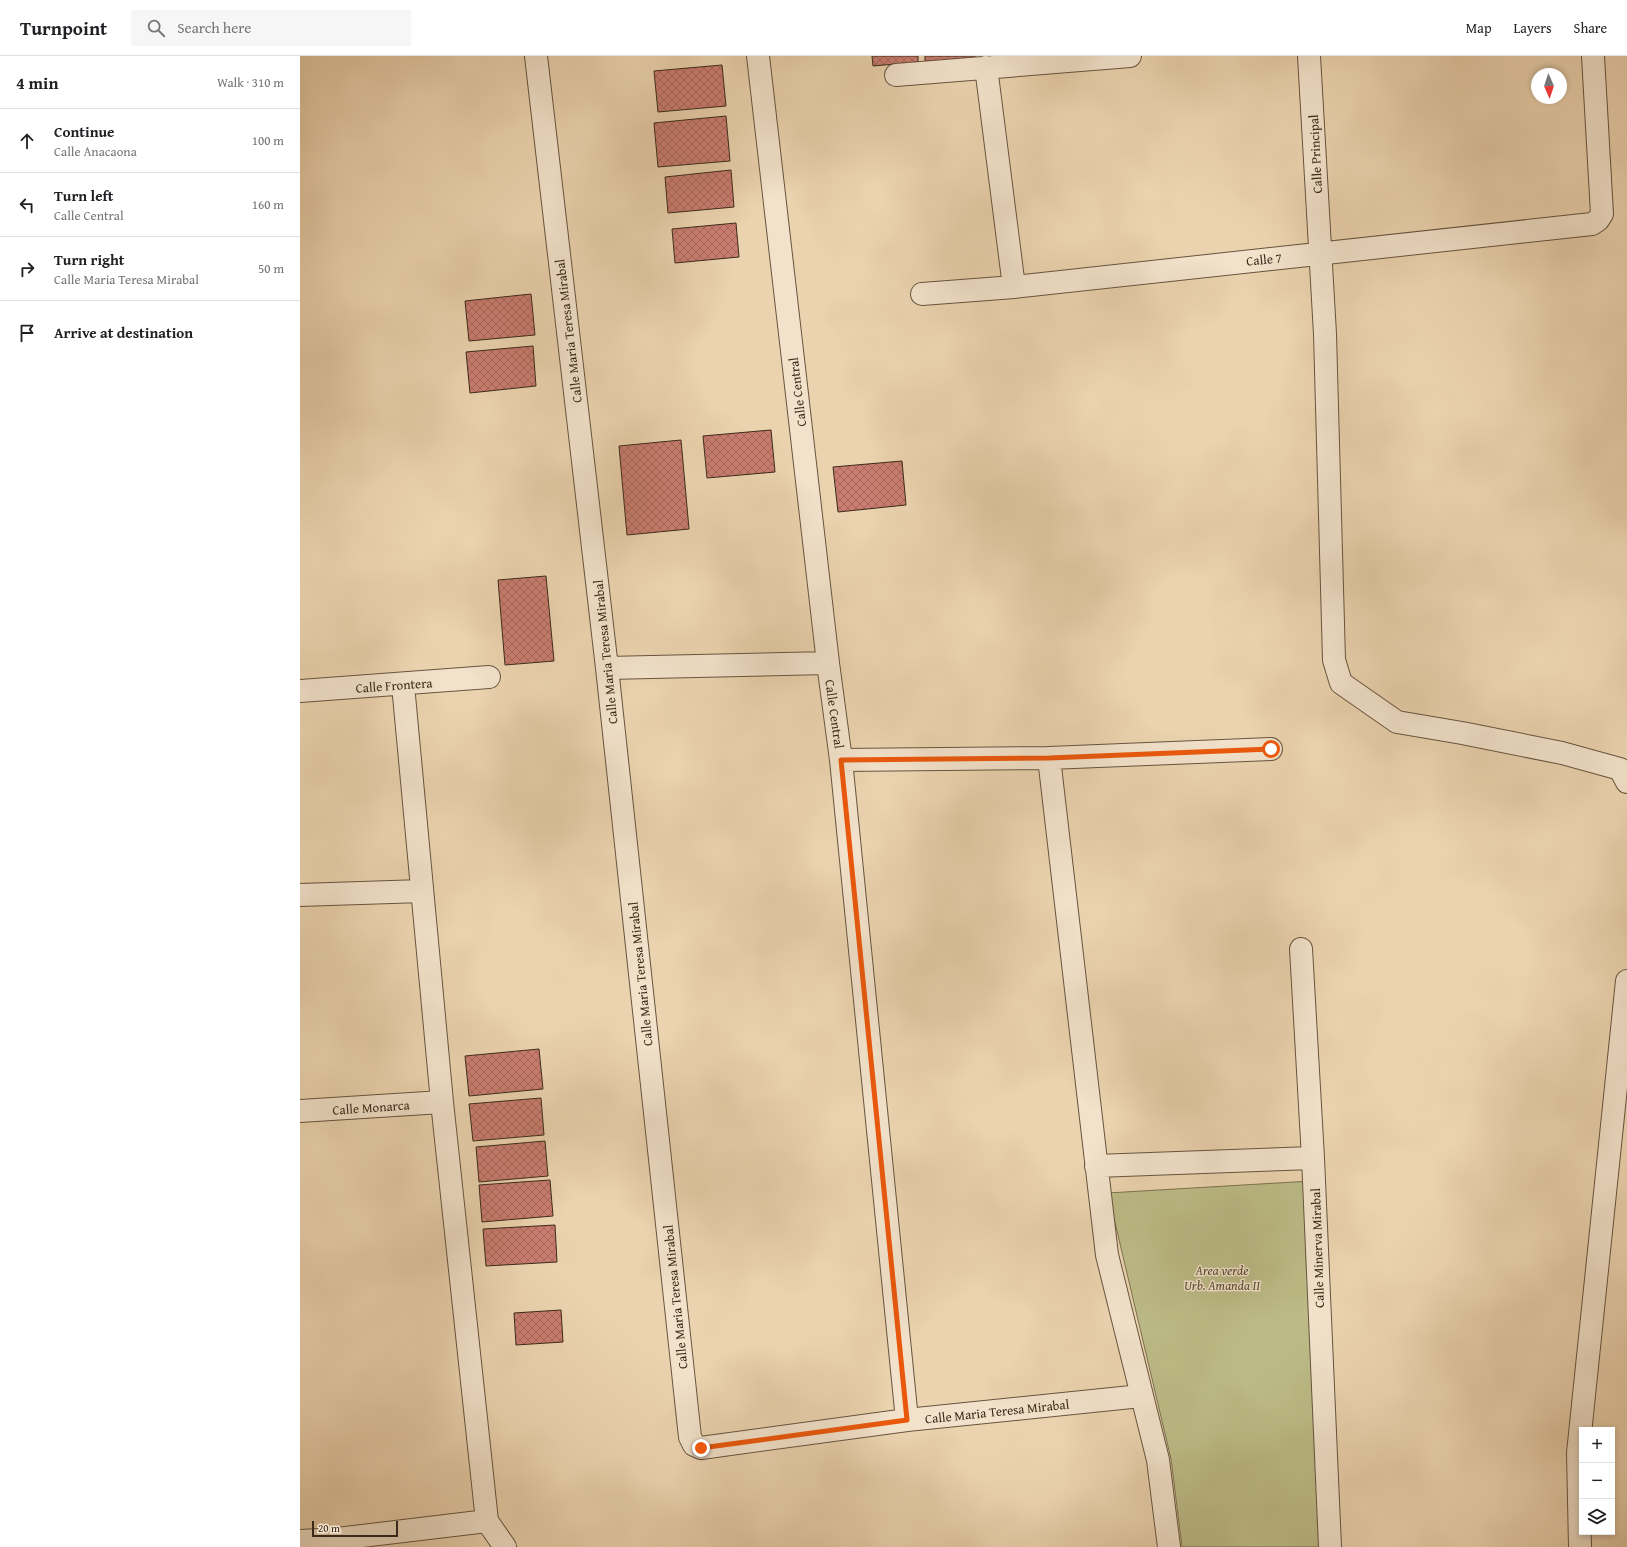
<!DOCTYPE html>
<html lang="en">
<head>
<meta charset="utf-8">
<style>
  :root { --surface:#fff; --page:#f6f6f6; --text:#202124; --muted:#757577; --line:#e0e0e0 }
  body { margin:0; font-family:"Gentium Book Plus",serif; background:var(--page); color:var(--text) }
  .controls { position:absolute; right:12px; bottom:12px; display:grid; overflow:hidden; border-radius:0px; box-shadow:0 2px 6px #0003 }
  .controls button { width:36px; height:36px; display:grid; place-items:center; padding:0; border:0; border-bottom:1px solid var(--line); background:var(--surface); color:var(--text); font:20px sans-serif }
  .compass { position:absolute; left:1231px; top:12px; width:36px; height:36px; border-radius:50%; background:var(--surface); box-shadow:0 2px 6px #0003; rotate:177deg }
  .scale { position:absolute; left:12px; bottom:10px; width:86px; box-sizing:border-box; padding-left:4px; border:2px solid #3b2a19; border-top:0; font-size:11px; line-height:14px; white-space:nowrap; color:#3b2a19; -webkit-text-stroke:3px #f2e2cb; paint-order:stroke }
  .stop { position:absolute; width:12px; height:12px; margin:-9px; border:3px solid #ea580c; border-radius:50%; background:#fff }
  .stop.end { background:#ea580c; border-color:#fff; box-shadow:0 1px 4px #0008 }
  .list { margin:0; padding:0; list-style:none }
  h2 { display:flex; justify-content:space-between; align-items:center; height:52px; margin:0; padding:0 16px; font-size:17px }
  h2 small { font-size:13px; font-weight:400; color:var(--muted) }
  .list li { display:grid; grid-template-columns:26px 1fr auto; gap:12px; align-items:center; box-sizing:border-box; height:64px; padding:0 16px; border-top:1px solid var(--line) }
  .list b { display:block; font-size:15px; white-space:nowrap }
  .list p { margin:0; font-size:13px; white-space:nowrap; color:var(--muted) }
  .list em { font-size:13px; font-style:normal; color:var(--muted) }
  .icon { flex:none; width:22px; height:22px; fill:none; stroke:currentColor; stroke-width:2; stroke-linecap:round; stroke-linejoin:round }
  .map { position:relative; flex:none; width:1327px; height:1491px; overflow:hidden }
  header { display:flex; align-items:center; gap:24px; box-sizing:border-box; height:56px; padding:0 20px; background:var(--surface); border-bottom:1px solid var(--line) }
  header strong { font-size:19px }
  nav { display:flex; gap:22px; margin-inline-start:auto; font-size:14px }
  .search { width:280px; height:36px; background:var(--page); display:flex; align-items:center; gap:10px; box-sizing:border-box; padding:0 14px; border-radius:0px; color:var(--muted); font-size:15px }
  main { display:flex }
  aside { flex:1; background:var(--surface) }
  .map>svg:first-child { display:block }
  .green { fill:#bcbb87; stroke:#7c7250 }
  .building { fill:url(#building-cross-hatch); stroke:#3b2a19 }
  .lines { fill:none; stroke-linecap:round; stroke-linejoin:round }
  .minor-casing { stroke:#67543e; stroke-width:24 }
  .minor { stroke:#f2e2cb; stroke-width:22 }
  .route { stroke:#ea580c; stroke-width:5 }
  .labels { text-anchor:middle; stroke-width:3; stroke-linejoin:round; paint-order:stroke }
  .street-label { font-size:13px; fill:#3b2a19; stroke:#f2e2cb }
  .park-label { font-size:13px; font-style:italic; fill:#55472f; stroke:#f2e2cb }
</style>
</head>
<body>
<header>
<strong>Turnpoint</strong>
<div class="search"><svg class="icon" aria-label="search" viewBox="0 0 24 24"><circle cx="10" cy="10" r="6"/><path d="M15 15l6 6"/></svg>Search here</div>
<nav><a>Map</a><a>Layers</a><a>Share</a></nav>
</header>
<main>
<aside>
<h2>4 min<small>Walk · 310 m</small></h2>
<ul class="list">
<li><svg class="icon" aria-label="ahead" viewBox="0 0 24 24"><path d="M12 20V5M6 11l6-6 6 6"/></svg><div><b>Continue</b><p>Calle Anacaona</p></div><em>100 m</em></li>
<li><svg class="icon" aria-label="left" viewBox="0 0 24 24"><path d="M17 20v-9H6M10 6l-5 5 5 5"/></svg><div><b>Turn left</b><p>Calle Central</p></div><em>160 m</em></li>
<li><svg class="icon" aria-label="right" viewBox="0 0 24 24"><path d="M7 20v-9h11M14 6l5 5-5 5"/></svg><div><b>Turn right</b><p>Calle Maria Teresa Mirabal</p></div><em>50 m</em></li>
<li><svg class="icon" aria-label="arrive" viewBox="0 0 24 24"><path d="M6 21V4h12l-3 4 3 4H6"/></svg><div><b>Arrive at destination</b></div></li>
</ul>
</aside>
<div class="map">
<svg width="1327" height="1491" viewBox="0 0 1327 1491">
  <defs>
    <pattern id="building-cross-hatch" width="8" height="8" patternUnits="userSpaceOnUse"><rect width="8" height="8" fill="#ca7d70"/><path d="M0 0l8 8M0 8l8-8" fill="none" stroke="#a5675b"/></pattern>
  </defs>
  <rect width="100%" height="100%" fill="#ebd3af"/>
  <filter id="stains"><feTurbulence type="fractalNoise" baseFrequency=".005" numOctaves="4"/><feColorMatrix values="0 0 0 0 .2 0 0 0 0 .09 0 0 0 0 .02 0 0 0 .5 -.17"/></filter>
  <radialGradient id="worn" r=".72"><stop offset=".6" stop-color="#630" stop-opacity="0"/><stop offset="1" stop-color="#630" stop-opacity=".3"/></radialGradient>
  <path class="green" d="M1011 1125 1020 1491H882L871 1403 808 1137Z"/>
  <path class="building" d="M572 0H618V6L573 10Z
    M625 0H675V2L625 6Z
    M422 9 426 50 358 56 354 15Z
    M426 60 430 105 358 111 354 67Z
    M431 114 434 151 368 157 365 121Z
    M436 167 439 201 375 207 372 173Z
    M231 238 235 279 169 285 165 245Z
    M233 290 236 330 170 337 166 296Z
    M471 374 475 416 407 422 403 380Z
    M381 384 389 473 327 479 319 390Z
    M602 405 606 449 538 456 533 411Z
    M246 520 254 605 205 609 198 524Z
    M239 993 243 1033 169 1040 165 1000Z
    M241 1042 244 1079 173 1085 169 1048Z
    M245 1085 248 1120 179 1126 176 1091Z
    M250 1124 253 1160 182 1166 179 1129Z
    M255 1169 257 1206 186 1210 183 1173Z
    M261 1254 263 1286 216 1289 214 1257Z"/>
  <g class="lines">
    <defs>
      <path id="minor" d="M236 0 307 612 390 1381 394 1389 401 1392 607 1364 841 1340
        M458 0 528 607 541 704 607 1364
        M1009 0 1025 278 1034 604 1041 627 1097 666 1162 677 1262 697 1320 713 1327 726
        M686 11 714 231
        M596 19 830 0
        M622 238 714 231 1292 168 1298 164 1302 158 1293 0
        M307 612 528 607
        M103 629 142 1046 187 1465 205 1491
        M0 635 189 621
        M749 702 807 1199 858 1404 869 1491
        M541 704 749 702 971 693
        M0 839 122 835
        M1001 893 1013 1102 1030 1491
        M0 1055 142 1046
        M796 1110 1013 1102
        M0 1485 37 1483 187 1465
        M1280 1491 1278 1397 1327 925"/>
    </defs>
    <use href="#minor" class="minor-casing"/>
    <use href="#minor" class="minor"/>
  </g>
  <g class="lines">
    <path class="route" d="M401 1392 607 1364 541 704 749 702 971 693"/>
  </g>
  <g class="labels">
    <g class="street-label">
      <text transform="translate(1015 98) rotate(-93)" y="5">Calle Principal</text>
      <text transform="translate(964 203) rotate(-6)" y="5">Calle 7</text>
      <text transform="translate(268 275) rotate(-97)" y="5">Calle Maria Teresa Mirabal</text>
      <text transform="translate(497 336) rotate(-97)" y="5">Calle Central</text>
      <text transform="translate(305 596) rotate(-96)" y="5">Calle Maria Teresa Mirabal</text>
      <text transform="translate(94 629) rotate(-4)" y="5">Calle Frontera</text>
      <text transform="translate(535 658) rotate(82)" y="5">Calle Central</text>
      <text transform="translate(340 918) rotate(-96)" y="5">Calle Maria Teresa Mirabal</text>
      <text transform="translate(71 1051) rotate(-4)" y="5">Calle Monarca</text>
      <text transform="translate(1017 1192) rotate(-92)" y="5">Calle Minerva Mirabal</text>
      <text transform="translate(375 1241) rotate(-96)" y="5">Calle Maria Teresa Mirabal</text>
      <text transform="translate(697 1355) rotate(-6)" y="5">Calle Maria Teresa Mirabal</text>
    </g>
    <g class="park-label">
      <text x="922" y="1219">Area verde<tspan x="922" dy="15">Urb. Amanda II</tspan></text>
    </g>
  </g>
  <rect width="100%" height="100%" filter="url(#stains)"/>
  <rect width="100%" height="100%" fill="url(#worn)"/>
</svg>
<div class="controls">
<button>+</button>
<button>−</button>
<button><svg class="icon" aria-label="layers" viewBox="0 0 24 24"><path d="M12 4l9 5-9 5-9-5zM3 14l9 5 9-5"/></svg></button>
</div>
<svg class="compass" viewBox="-18 -18 36 36"><path d="M0-13l5 13h-10z" fill="#e53935"/><path d="M0 13l5-13h-10z" fill="#757577"/></svg>
<div class="scale">20 m</div>
<div class="stop" style="left:971px;top:693px"></div>
<div class="stop end" style="left:401px;top:1392px"></div>
</div>
</main>
</body>
</html>
